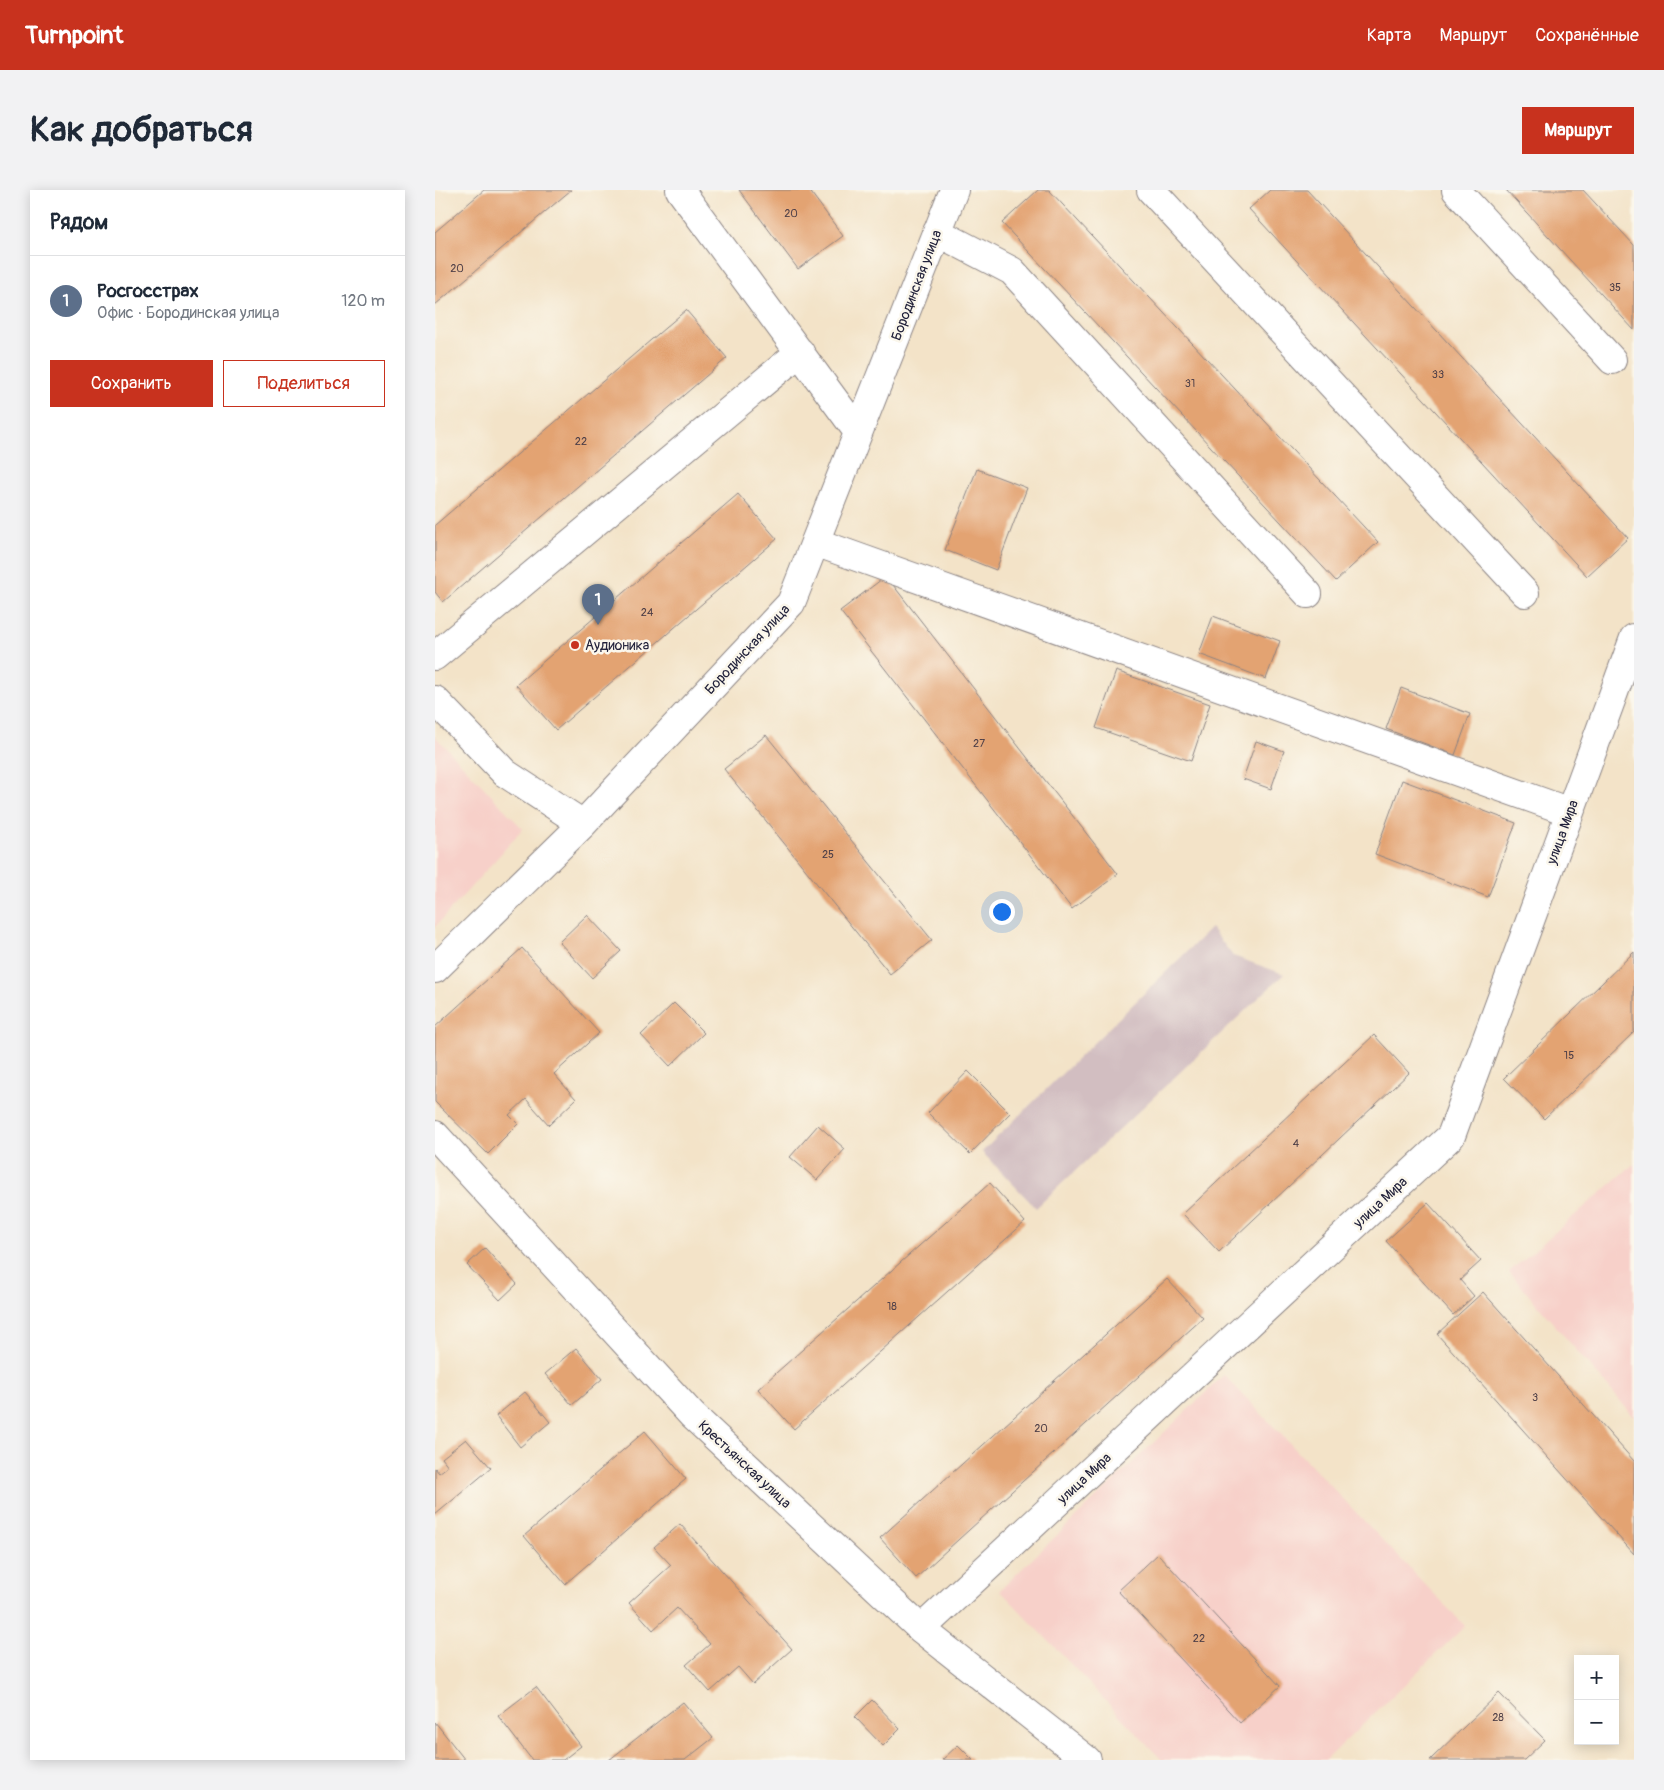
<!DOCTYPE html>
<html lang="ru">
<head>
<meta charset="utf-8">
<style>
  :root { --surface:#fff; --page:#f2f2f3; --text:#1f2937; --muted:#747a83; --line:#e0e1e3; --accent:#c8321e }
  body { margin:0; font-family:Pangolin,sans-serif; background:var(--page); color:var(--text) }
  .controls { position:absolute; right:15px; bottom:15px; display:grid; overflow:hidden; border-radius:0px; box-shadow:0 2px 12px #0003 }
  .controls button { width:45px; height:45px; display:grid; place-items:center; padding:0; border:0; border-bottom:1px solid var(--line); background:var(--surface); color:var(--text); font:25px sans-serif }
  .you { position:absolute; left:566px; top:721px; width:18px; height:18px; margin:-12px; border:4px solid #fff; border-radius:50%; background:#1a73e8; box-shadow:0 0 0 8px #1a73e833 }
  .badge { display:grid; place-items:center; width:32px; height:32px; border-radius:50%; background:var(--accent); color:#fff; font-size:16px; font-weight:700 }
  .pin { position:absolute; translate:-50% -41px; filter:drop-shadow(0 1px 2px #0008) }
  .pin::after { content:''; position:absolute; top:26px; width:18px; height:15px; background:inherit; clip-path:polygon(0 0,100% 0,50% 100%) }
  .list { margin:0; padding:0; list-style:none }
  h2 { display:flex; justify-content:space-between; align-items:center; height:65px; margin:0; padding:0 20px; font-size:21px }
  h2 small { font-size:16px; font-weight:400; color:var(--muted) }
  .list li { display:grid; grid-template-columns:32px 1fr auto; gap:15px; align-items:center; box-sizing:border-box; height:90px; padding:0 20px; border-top:1px solid var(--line) }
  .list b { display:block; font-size:19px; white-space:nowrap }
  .list p { margin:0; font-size:16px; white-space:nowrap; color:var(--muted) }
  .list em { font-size:16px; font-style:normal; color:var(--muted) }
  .actions { display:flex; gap:10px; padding:15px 20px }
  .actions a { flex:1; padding:11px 0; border:1px solid var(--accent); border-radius:0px; text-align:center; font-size:18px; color:var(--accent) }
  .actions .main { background:var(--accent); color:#fff }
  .map { position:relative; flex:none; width:1199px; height:1570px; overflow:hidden; border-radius:0px }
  header { display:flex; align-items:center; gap:30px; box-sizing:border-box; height:70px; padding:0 25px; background:var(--accent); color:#fff }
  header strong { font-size:24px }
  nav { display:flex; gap:28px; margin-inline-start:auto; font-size:18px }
  .intro { display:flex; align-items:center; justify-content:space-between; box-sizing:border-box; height:120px; padding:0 30px }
  h1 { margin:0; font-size:35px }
  .button { padding:12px 22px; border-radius:0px; background:var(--accent); color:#fff; font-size:18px; font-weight:700 }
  main { display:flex; gap:30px; padding:0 30px }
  aside { flex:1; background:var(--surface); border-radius:0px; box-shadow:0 2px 12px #0003 }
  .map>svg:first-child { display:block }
  .built { fill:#f7d0c9 }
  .industrial { fill:#d2bec1 }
  .building { fill:#e3a372 }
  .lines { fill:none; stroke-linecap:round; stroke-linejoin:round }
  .minor-casing { stroke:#8a8282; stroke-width:30 }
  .minor { stroke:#fff; stroke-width:28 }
  .poi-dot { fill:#c8321e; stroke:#fbf7ec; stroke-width:2 }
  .labels { text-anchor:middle; stroke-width:5; stroke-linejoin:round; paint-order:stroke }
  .number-label { font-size:11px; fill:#524249 }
  .street-label { font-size:14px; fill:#22223b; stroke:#fbf7ec }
  .poi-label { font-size:14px; fill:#22223b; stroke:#fbf7ec; text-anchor:start }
</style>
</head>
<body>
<header>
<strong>Turnpoint</strong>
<nav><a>Карта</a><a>Маршрут</a><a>Сохранённые</a></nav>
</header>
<div class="intro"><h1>Как добраться</h1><a class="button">Маршрут</a></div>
<main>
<aside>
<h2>Рядом<small></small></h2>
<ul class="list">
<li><span class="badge" style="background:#5c6f8a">1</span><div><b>Росгосстрах</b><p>Офис · Бородинская улица</p></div><em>120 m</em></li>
</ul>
<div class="actions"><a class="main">Сохранить</a><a>Поделиться</a></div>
</aside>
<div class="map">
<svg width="1199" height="1570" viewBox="0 0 1199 1570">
  <rect width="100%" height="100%" fill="#fbf7ec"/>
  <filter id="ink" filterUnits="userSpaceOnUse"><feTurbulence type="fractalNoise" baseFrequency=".02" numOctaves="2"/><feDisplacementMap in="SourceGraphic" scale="10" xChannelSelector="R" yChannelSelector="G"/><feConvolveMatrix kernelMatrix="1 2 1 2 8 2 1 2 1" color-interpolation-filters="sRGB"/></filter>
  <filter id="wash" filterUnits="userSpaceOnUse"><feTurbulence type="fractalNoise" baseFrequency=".0096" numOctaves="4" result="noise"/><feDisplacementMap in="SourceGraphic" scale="20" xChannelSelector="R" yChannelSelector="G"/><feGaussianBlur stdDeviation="1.12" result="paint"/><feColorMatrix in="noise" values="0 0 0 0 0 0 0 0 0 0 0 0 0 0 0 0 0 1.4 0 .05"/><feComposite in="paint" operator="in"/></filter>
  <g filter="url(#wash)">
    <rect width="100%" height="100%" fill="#f3e3c8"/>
    <path class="built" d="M0 546 88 639 0 737Z
      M1199 974V1227L1074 1082Z
      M789 1185 1030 1436 891 1570H727L565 1400Z"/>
    <path class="industrial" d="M776 738 798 766 849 784 601 1018 547 962Z"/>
    <g id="blocks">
      <path class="building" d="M49 0H136L0 115V42Z
        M304 0H374L408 46 363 79Z
        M603 0H614L943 352 901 391 567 33Z
        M835 0H872L1193 348 1152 386 814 19Z
        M1071 0H1148L1199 55V140Z
        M251 120 292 168 8 412 0 402V335Z
        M542 279 592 298 561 380 510 360Z
        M303 304 342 349 121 540 81 495Z
        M451 386 683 684 637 719 405 421Z
        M778 426 845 451 831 489 764 464Z
        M681 481 775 514 756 571 661 538Z
        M966 498 1035 524 1020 565 951 539Z
        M331 545 497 750 455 784 289 579Z
        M821 551 849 561 836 599 808 589Z
        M967 590 1081 633 1053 707 940 664Z
        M152 725 186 761 157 788 124 752Z
        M87 758 164 843 119 884 141 909 114 935 91 909 74 925 83 934 53 964 0 912V837Z
        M1199 762V842L1109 929 1069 888Z
        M239 813 269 843 235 876 206 845Z
        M939 845 974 883 784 1062 748 1024Z
        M533 881 575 923 535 964 493 923Z
        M383 935 410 959 382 990 355 967Z
        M555 993 590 1032 359 1239 323 1199Z
        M993 1013 1046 1071 1025 1090 1039 1106 1018 1125 951 1051Z
        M50 1058 82 1094 65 1110 32 1075Z
        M732 1089 768 1128 481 1388 445 1348Z
        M1048 1102 1199 1271V1364L1002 1144Z
        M141 1158 167 1189 137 1215 110 1184Z
        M90 1202 115 1232 85 1257 61 1226Z
        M210 1241 251 1289 130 1394 89 1346Z
        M31 1249 56 1278 0 1325V1278L4 1283 13 1276 7 1268Z
        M245 1334 357 1459 318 1494 303 1477 275 1502 251 1475 275 1454 242 1418 218 1440 194 1413 236 1375 219 1357Z
        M723 1364 845 1496 805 1533 683 1401Z
        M101 1497 146 1556 128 1570H97L63 1526Z
        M1064 1503 1110 1550 1089 1570H995Z
        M437 1510 465 1539 448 1556 420 1527Z
        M248 1512 278 1548 250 1570H174Z
        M0 1532 30 1570H0Z
        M523 1555 538 1570H507Z"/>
    </g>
  </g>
  <g filter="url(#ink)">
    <use href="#blocks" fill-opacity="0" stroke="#8a8282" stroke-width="1"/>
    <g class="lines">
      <defs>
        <path id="minor" d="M245 0 423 242
          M716 0 1090 403
          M1021 0 1177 170
          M502 42 577 81 873 404
          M380 352 1135 622
          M0 466 365 162
          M0 510 70 583 148 634
          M0 779 148 634 356 413 519 0
          M0 945 257 1225 486 1439 652 1570
          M486 1439 1016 946 1199 448"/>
      </defs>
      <use href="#minor" class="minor-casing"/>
      <use href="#minor" class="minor"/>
    </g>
  </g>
  <circle class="poi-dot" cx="140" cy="455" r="5"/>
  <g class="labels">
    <g class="number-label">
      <text x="356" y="27">20</text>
      <text x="22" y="82">20</text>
      <text x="1180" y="101">35</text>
      <text x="1003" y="188">33</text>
      <text x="755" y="197">31</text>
      <text x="146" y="255">22</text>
      <text x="212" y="426">24</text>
      <text x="544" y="557">27</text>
      <text x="393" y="668">25</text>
      <text x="1134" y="869">15</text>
      <text x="861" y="957">4</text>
      <text x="457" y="1120">18</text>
      <text x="1100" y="1211">3</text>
      <text x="606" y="1242">20</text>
      <text x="764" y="1452">22</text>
      <text x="1063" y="1531">28</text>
    </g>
    <g class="street-label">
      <text transform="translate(481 95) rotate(-69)" y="5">Бородинская улица</text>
      <text transform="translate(312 459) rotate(-47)" y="5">Бородинская улица</text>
      <text transform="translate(1127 642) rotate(-70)" y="5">улица Мира</text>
      <text transform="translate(945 1012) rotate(-43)" y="5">улица Мира</text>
      <text transform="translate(310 1274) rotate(43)" y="5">Крестьянская улица</text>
      <text transform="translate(649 1288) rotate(-43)" y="5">улица Мира</text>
    </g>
    <g class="poi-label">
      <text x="150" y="460">Аудионика</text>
    </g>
  </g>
</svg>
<div class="controls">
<button>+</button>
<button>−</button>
</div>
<div class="you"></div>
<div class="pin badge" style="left:163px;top:435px;background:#5c6f8a">1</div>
</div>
</main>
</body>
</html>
